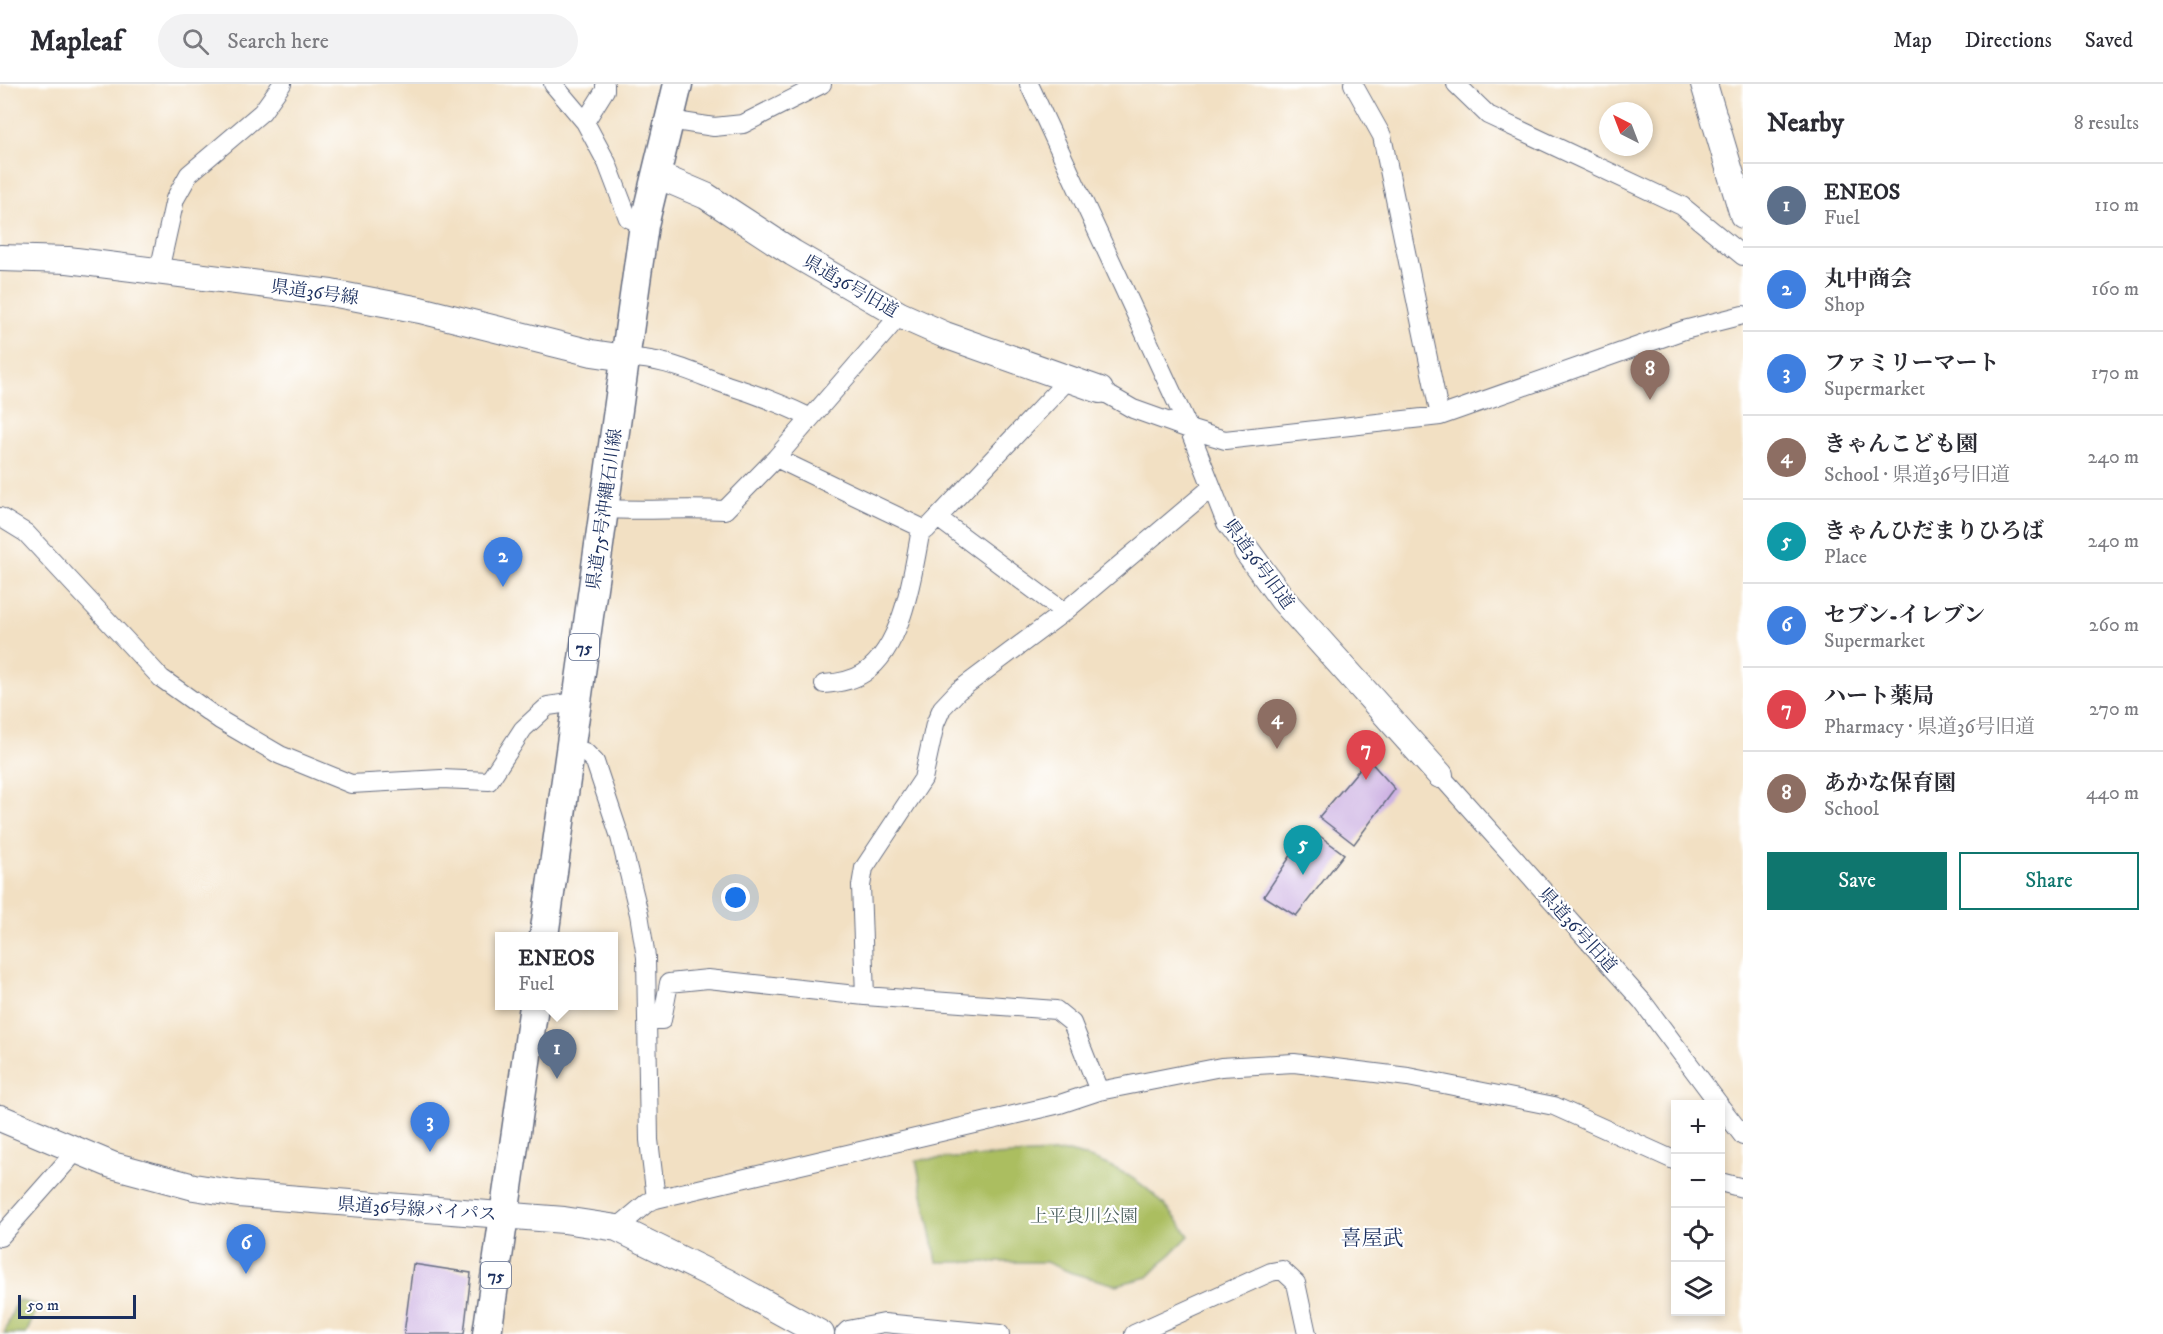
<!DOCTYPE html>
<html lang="en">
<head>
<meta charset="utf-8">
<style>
  :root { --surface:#fff; --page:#f2f2f3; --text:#2b2b33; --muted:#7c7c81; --line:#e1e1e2; --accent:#0f766e }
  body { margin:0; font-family:"IM FELL DW Pica","Noto Serif JP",serif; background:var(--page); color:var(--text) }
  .controls { position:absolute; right:18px; bottom:18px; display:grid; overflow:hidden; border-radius:0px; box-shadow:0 3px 9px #0003 }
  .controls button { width:54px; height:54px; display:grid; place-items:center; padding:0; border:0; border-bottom:2px solid var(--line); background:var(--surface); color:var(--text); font:30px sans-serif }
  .compass { position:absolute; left:1599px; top:18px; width:54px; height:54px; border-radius:50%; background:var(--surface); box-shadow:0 3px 9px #0003; rotate:318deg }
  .scale { position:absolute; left:18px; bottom:15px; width:118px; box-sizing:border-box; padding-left:6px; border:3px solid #1b2f5e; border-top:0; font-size:16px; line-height:21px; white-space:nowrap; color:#1b2f5e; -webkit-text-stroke:4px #fff; paint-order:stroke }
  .you { position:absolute; left:736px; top:814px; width:21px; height:21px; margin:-15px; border:4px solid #fff; border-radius:50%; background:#1a73e8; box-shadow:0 0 0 9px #1a73e833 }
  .badge { display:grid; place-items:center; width:39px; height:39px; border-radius:50%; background:var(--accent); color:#fff; font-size:20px; font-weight:700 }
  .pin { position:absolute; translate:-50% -50px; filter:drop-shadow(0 2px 3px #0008) }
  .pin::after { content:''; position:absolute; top:32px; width:21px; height:18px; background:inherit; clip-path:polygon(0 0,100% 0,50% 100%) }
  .popup { position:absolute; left:495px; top:848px; width:123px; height:78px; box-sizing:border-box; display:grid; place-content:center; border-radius:0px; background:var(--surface); filter:drop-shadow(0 2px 4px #0005); font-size:20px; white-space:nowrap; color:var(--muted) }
  .popup b { font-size:22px; color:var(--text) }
  .popup::after { content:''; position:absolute; left:50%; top:100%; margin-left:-12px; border:12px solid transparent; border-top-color:var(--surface) }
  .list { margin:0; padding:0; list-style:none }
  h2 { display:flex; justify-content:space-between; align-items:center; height:78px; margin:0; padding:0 24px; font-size:26px }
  h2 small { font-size:20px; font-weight:400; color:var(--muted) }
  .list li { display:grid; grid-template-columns:39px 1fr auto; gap:18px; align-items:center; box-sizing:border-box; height:84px; padding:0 24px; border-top:2px solid var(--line) }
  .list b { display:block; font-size:22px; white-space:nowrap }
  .list p { margin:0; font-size:20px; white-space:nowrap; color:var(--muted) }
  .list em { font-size:20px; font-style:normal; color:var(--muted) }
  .actions { display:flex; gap:12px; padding:18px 24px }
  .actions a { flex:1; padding:14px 0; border:2px solid var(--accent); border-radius:0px; text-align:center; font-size:21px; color:var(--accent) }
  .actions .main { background:var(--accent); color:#fff }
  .icon { flex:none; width:33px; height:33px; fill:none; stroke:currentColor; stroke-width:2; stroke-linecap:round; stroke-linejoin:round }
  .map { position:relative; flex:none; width:1743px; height:1250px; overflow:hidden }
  header { display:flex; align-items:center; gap:36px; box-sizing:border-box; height:84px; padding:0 30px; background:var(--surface); border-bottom:2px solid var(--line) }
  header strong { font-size:28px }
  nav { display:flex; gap:33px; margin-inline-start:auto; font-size:21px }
  .search { width:420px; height:54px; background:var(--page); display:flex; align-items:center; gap:15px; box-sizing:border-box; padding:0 21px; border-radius:33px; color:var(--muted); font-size:22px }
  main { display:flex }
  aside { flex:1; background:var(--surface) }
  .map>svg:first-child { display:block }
  .green { fill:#abbe61; stroke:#637660; stroke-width:1.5 }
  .building { fill:#ceb3e3 }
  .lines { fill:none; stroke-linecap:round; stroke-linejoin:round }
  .street-casing { stroke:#666d81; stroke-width:20 }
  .secondary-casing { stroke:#666d81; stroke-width:28 }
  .primary-casing { stroke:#666d81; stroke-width:31 }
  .street { stroke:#fff; stroke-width:18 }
  .secondary { stroke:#fff; stroke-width:26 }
  .primary { stroke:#fff; stroke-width:28 }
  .labels { text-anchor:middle; stroke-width:4.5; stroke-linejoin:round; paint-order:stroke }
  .shield { fill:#fff; stroke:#5f6d8e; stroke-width:1.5 }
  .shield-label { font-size:16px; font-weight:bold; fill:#1b2f5e }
  .street-label { font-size:18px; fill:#1b2f5e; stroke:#fff }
  .park-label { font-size:18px; fill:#4d615f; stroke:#fff }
  .quarter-label { font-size:21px; fill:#1b2f5e; stroke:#fff }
</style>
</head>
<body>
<header>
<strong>Mapleaf</strong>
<div class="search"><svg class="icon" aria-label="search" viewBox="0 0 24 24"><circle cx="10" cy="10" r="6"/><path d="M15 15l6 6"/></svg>Search here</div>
<nav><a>Map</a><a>Directions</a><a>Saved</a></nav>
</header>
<main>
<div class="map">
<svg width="1743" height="1250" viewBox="0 0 1743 1250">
  <rect width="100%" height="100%" fill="#fff"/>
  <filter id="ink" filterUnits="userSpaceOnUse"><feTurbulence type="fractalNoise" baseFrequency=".0167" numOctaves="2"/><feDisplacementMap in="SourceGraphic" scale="12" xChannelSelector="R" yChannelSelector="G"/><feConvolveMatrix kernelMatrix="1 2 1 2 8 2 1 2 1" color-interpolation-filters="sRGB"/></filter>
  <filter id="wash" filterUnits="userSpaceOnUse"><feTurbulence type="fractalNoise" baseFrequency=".008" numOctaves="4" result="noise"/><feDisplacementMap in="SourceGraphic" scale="24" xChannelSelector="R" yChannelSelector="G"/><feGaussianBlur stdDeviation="1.35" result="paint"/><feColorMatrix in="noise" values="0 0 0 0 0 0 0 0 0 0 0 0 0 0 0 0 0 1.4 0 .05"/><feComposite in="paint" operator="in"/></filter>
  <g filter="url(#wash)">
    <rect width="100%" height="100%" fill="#f2e0c3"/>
    <path class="green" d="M1069 1068C1124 1082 1157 1105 1189 1152L1148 1193 1116 1201 1072 1189 1046 1178H937L916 1076Z
      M17 1216 39 1221 26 1250H4Z"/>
    <g id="blocks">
      <path class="building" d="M1368 675 1395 705 1354 760 1319 733Z
        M1309 744 1344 770 1296 832 1264 812Z
        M413 1180 471 1189 464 1250H404Z"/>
    </g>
  </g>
  <g filter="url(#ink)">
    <use href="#blocks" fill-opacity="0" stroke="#666d81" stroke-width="1.5"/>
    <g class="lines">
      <defs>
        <path id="street" d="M553 0 585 38 607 79 628 134 644 141
          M1029 0 1189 345 1225 356 1440 332 1684 246 1743 231
          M1353 0 1382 52 1440 332
          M1456 0 1488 31 1682 122 1743 172
          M669 36 714 43 743 40 822 0
          M585 38 605 6V0
          M159 187 175 115 189 90 262 28 282 0
          M625 274C662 273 693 289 727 301 756 310 782 320 809 333
          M1100 306 1133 325 1189 345 1226 439 1247 467
          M776 374 926 446 1062 302 1064 293
          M604 425C645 427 685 424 725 426L776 374 900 231
          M0 433 26 449 161 594 220 636 280 671 351 700 441 695 489 697 523 645 548 622 576 618
          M938 434 1064 528
          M824 600C838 599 852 597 864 589 904 562 913 488 921 445
          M571 665 585 668 595 678 620 753 639 830 646 873 649 1056 656 1115
          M1440 691 1642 917 1719 1020
          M865 912 861 802 864 784 923 695 935 640 942 624 958 607 1064 528 1211 404
          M649 936H662L669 899 708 895 865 912 1056 926 1072 939 1099 1007
          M1720 1022 1743 1052
          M1720 1098 1743 1104
          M617 1144 648 1118 656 1115 1060 1020 1099 1007 1221 983 1294 979 1408 993 1554 1022 1676 1077
          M0 1153 77 1066
          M844 1250 848 1246 884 1239 1000 1250
          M1134 1250 1271 1188 1282 1186 1296 1199 1307 1250"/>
        <path id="secondary" d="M1704 0 1743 131
          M657 91 706 112 793 169 900 231 945 251 1100 306
          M0 174 68 176 331 209 420 226 592 269 625 274
          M1247 467 1283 516 1440 691
          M0 1034 112 1081 194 1103 238 1110 564 1136 617 1144 725 1197 821 1250"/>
        <path id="primary" d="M544 852 644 141 678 0
          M487 1250 534 922"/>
      </defs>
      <use href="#street" class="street-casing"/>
      <use href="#secondary" class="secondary-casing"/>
      <use href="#primary" class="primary-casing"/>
      <use href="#street" class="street"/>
      <use href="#secondary" class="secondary"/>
      <use href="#primary" class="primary"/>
    </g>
  </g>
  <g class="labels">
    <g class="shield">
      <rect x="569" y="550" width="30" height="26" rx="4.5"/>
      <rect x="481" y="1178" width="30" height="26" rx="4.5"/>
    </g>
    <g class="shield-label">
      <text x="584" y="569">75</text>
      <text x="496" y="1197">75</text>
    </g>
    <g class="street-label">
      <text transform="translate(851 202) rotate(30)" y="6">県道36号旧道</text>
      <text transform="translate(315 208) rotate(8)" y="6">県道36号線</text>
      <text transform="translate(604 425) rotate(-82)" y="6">県道75号沖縄石川線</text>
      <text transform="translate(1259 480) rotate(54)" y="6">県道36号旧道</text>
      <text transform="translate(1578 846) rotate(48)" y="6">県道36号旧道</text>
      <text transform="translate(417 1125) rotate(4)" y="6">県道36号線バイパス</text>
    </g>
    <g class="park-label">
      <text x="1084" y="1138">上平良川公園</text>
    </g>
    <g class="quarter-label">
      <text x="1372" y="1161">喜屋武</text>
    </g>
  </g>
</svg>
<div class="controls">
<button>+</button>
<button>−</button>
<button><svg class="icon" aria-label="locate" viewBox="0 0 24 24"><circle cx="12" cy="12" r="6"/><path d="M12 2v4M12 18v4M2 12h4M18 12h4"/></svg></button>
<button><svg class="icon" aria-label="layers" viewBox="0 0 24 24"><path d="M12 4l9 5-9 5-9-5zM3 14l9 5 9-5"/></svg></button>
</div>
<svg class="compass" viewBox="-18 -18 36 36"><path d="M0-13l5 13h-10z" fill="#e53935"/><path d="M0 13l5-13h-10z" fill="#7c7c81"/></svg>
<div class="scale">50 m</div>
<div class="you"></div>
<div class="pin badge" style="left:557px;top:995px;background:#5c6f8a">1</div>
<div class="popup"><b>ENEOS</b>Fuel</div>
<div class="pin badge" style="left:503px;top:503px;background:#3f7fe0">2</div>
<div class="pin badge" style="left:430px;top:1068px;background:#3f7fe0">3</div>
<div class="pin badge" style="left:1277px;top:665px;background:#8d6e63">4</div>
<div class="pin badge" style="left:1303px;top:791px;background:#0f9aa8">5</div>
<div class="pin badge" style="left:246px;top:1190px;background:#3f7fe0">6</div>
<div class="pin badge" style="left:1366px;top:696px;background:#e0444e">7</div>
<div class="pin badge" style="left:1650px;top:316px;background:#8d6e63">8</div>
</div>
<aside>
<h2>Nearby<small>8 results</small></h2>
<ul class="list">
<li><span class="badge" style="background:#5c6f8a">1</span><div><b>ENEOS</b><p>Fuel</p></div><em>110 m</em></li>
<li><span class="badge" style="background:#3f7fe0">2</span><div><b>丸中商会</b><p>Shop</p></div><em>160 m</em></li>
<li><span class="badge" style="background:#3f7fe0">3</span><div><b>ファミリーマート</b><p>Supermarket</p></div><em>170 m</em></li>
<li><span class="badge" style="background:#8d6e63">4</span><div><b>きゃんこども園</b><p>School · 県道36号旧道</p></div><em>240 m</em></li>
<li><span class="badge" style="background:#0f9aa8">5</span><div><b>きゃんひだまりひろば</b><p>Place</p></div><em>240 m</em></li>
<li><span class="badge" style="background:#3f7fe0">6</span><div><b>セブン-イレブン</b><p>Supermarket</p></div><em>260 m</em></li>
<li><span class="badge" style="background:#e0444e">7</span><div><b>ハート薬局</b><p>Pharmacy · 県道36号旧道</p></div><em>270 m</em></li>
<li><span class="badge" style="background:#8d6e63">8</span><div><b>あかな保育園</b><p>School</p></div><em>440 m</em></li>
</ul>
<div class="actions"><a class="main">Save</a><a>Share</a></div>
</aside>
</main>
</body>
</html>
